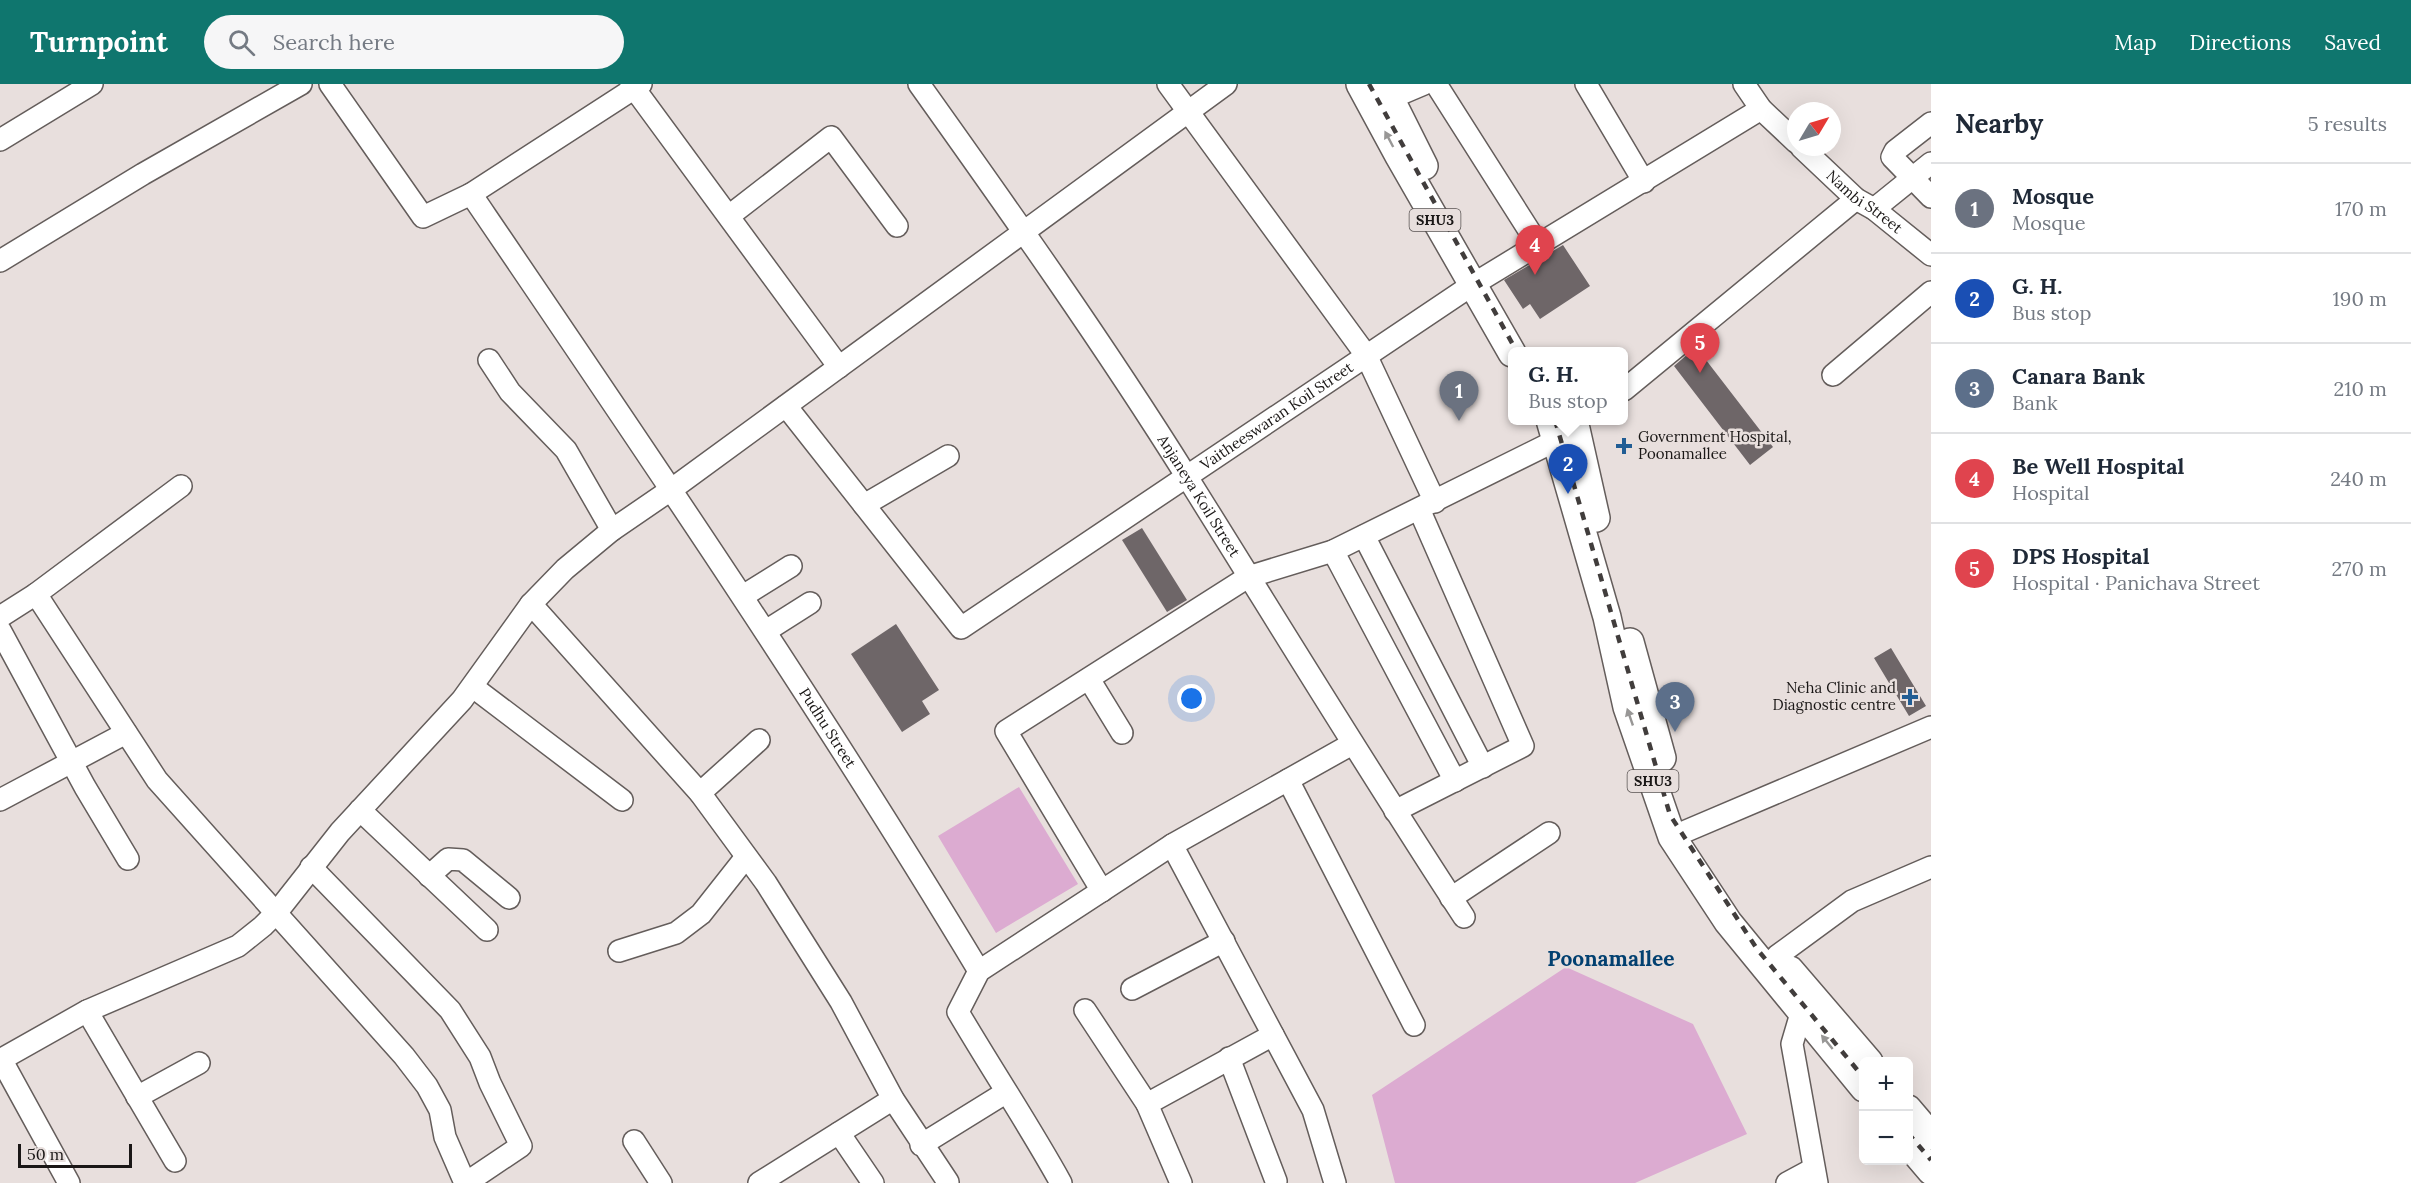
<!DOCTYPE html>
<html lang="en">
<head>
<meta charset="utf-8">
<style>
  :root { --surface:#fff; --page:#f6f6f7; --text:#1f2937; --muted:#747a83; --line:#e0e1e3; --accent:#0f766e }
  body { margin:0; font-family:Lora,serif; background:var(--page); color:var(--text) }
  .controls { position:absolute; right:18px; bottom:18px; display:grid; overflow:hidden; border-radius:9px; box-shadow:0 6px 24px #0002 }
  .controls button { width:54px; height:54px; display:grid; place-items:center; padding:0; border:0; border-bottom:2px solid var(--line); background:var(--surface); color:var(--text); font:30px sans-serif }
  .compass { position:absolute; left:1787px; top:18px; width:54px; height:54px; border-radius:50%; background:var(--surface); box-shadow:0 6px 24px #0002; rotate:52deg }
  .scale { position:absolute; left:18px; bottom:15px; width:114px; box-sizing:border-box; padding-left:6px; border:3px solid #1a1716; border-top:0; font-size:16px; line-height:21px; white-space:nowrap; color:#1a1716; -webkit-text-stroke:4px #e8dfdd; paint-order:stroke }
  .you { position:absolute; left:1192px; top:615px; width:21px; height:21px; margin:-15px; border:4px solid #fff; border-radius:50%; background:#1a73e8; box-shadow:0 0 0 9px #1a73e833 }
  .badge { display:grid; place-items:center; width:39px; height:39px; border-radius:50%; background:var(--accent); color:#fff; font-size:20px; font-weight:700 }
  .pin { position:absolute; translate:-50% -50px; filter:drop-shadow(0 2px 3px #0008) }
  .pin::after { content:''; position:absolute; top:32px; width:21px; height:18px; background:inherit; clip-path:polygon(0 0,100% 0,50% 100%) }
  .popup { position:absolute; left:1508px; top:263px; width:120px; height:78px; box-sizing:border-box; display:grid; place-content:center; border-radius:9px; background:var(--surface); filter:drop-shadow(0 2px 4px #0005); font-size:20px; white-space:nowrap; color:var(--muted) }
  .popup b { font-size:22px; color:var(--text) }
  .popup::after { content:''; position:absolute; left:50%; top:100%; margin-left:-12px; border:12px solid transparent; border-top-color:var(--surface) }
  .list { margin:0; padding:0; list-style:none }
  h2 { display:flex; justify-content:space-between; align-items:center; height:78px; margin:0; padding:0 24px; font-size:26px }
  h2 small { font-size:20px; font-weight:400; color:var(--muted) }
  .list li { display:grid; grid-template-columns:39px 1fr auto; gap:18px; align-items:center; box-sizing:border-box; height:90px; padding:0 24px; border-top:2px solid var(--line) }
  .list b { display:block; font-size:22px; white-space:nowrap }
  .list p { margin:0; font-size:20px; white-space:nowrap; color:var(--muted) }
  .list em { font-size:20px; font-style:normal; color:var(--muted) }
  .icon { flex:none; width:33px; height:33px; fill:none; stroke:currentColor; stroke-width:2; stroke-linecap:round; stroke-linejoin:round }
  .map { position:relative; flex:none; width:1931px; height:1099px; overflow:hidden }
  header { display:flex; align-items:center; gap:36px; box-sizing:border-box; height:84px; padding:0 30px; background:var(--accent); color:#fff }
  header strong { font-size:28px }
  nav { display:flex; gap:33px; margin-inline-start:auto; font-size:21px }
  .search { width:420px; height:54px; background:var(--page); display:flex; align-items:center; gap:15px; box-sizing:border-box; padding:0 21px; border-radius:33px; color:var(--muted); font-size:22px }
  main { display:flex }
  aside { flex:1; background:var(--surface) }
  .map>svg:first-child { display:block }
  .water { fill:#dcabd1 }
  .building { fill:#6e6668 }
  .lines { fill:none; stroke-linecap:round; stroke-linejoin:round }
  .minor-casing { stroke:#645d5b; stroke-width:24 }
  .major-casing { stroke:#645d5b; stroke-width:30 }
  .minor { stroke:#fff; stroke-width:21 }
  .major { stroke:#fff; stroke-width:27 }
  .rail { stroke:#413d3c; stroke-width:4.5; stroke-dasharray:8 8; stroke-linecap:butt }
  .oneway { fill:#989796 }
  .poi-dot { fill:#215d94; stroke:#e8dfdd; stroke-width:2 }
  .labels { text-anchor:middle; stroke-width:5; stroke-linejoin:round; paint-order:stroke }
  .shield { fill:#e8dfdd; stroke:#585352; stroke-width:1.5 }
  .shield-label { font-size:14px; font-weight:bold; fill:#1a1716 }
  .street-label { font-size:15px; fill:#1a1716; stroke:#e8dfdd }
  .poi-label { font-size:15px; fill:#1a1716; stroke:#e8dfdd; text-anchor:start }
  .district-label { font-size:21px; font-weight:bold; fill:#024070; stroke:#e8dfdd }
</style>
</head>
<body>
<header>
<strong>Turnpoint</strong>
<div class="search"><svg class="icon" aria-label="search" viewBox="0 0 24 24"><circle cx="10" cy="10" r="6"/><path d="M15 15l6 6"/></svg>Search here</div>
<nav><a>Map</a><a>Directions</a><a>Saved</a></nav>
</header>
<main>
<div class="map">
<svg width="1931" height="1099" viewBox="0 0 1931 1099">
  <rect width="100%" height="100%" fill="#e8dfdd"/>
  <path class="water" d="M1019 703 1078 800 996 849 938 752Z
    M1566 883 1693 940 1747 1050 1635 1099H1395L1372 1011Z"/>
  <path class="building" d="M1563 161 1590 202 1540 235 1530 220 1523 225 1504 196Z
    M1696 263 1773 363 1750 381 1674 282Z
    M1142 444 1187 516 1167 528 1122 456Z
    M896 540 939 606 922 617 930 630 902 648 851 570Z
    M1891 564 1926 622 1909 632 1874 574Z"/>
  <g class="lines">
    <defs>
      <g id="minor">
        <path d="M330 0 423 133 471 110 641 0"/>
        <path d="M631 0 839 283"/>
        <path id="s1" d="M919 0C1011 129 1103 259 1187 393 1279 540 1369 688 1464 833"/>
        <path d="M1168 0 1366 271 1435 418"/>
        <path d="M1436 0 1537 159"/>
        <path d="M1586 0 1644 98"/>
        <path d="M1744 0 1761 25 1796 58"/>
        <path d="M1391 14 1424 0"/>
        <path d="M1931 39 1895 67 1892 73 1931 113"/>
        <path d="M0 56 92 0"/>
        <path id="s2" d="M1801 63 1856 115 1874 125 1931 171"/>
        <path id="s3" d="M471 110C645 366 819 621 979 887"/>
        <path d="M1874 125 1931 79"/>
        <path d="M729 132 831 53 897 142"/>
        <path d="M0 177 143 90 301 0"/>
        <path d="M489 276 510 308 566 366 612 446"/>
        <path d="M1833 291 1931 208"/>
        <path d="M1624 306 1856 115"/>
        <path id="s4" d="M786 322 961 544 1472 201 1761 25"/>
        <path d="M864 421 948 372"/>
        <path d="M1364 452 1483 683"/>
        <path d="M1333 467 1455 697"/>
        <path d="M36 510 181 402"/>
        <path d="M743 512 791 482"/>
        <path d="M531 520 700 709 766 799 841 918 893 1015 948 1098"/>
        <path d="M0 533 36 510 157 696 404 972 427 1002 440 1026 445 1053 465 1099"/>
        <path d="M0 546 85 703 128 775"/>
        <path d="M766 547 810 519"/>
        <path d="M1089 595 1122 649"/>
        <path d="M473 603 622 716"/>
        <path d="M1288 696 1414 941"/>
        <path d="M700 709 759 656"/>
        <path d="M0 716 126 649"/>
        <path d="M360 726 487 846"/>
        <path d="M1395 727 1523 662 1419 425"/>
        <path d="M1672 753 1931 643"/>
        <path d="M1172 761 1313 1026 1335 1099"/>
        <path d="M311 783 450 926 480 973 490 999 521 1062 466 1099"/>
        <path d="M429 792 448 775 463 776 509 814"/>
        <path d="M1102 807 1006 647 1248 493 1333 467 1567 351"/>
        <path d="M1451 814 1549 749"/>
        <path d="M619 867 676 849 701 830 746 773"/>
        <path d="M1777 872 1852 817 1931 783"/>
        <path d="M1132 905 1224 857"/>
        <path d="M1808 920 1802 926 1792 960 1817 1099"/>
        <path d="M1085 926 1147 1020 1181 1099"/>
        <path d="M87 927 175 1077"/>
        <path d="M1229 974 1276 1097"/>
        <path d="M1 975 69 1099"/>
        <path d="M0 976 87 927 238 862 263 842 277 828 340 748 462 616 531 520 565 485 612 446 672 405 1226 0"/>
        <path d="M137 1013 199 979"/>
        <path d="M1147 1020 1273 951"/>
        <path d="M839 1049 873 1099"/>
        <path d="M634 1057 661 1099"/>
        <path d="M921 1061 1005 1009"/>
        <path d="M759 1099 893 1015"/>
        <path d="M1061 1099C1029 1041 992 986 958 928L979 887 1172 761 1352 660"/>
        <path d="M1787 1099 1813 1085"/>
      </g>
      <path id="major" d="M1360 0 1399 72 1512 269
        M1383 0 1424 82
        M1550 336 1607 533 1627 623 1672 753 1728 838 1864 1004
        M1571 336 1576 345 1596 434
        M1630 558 1662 674
        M1790 886 1869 978
        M1908 1025 1931 1052
        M1908 1060 1931 1087"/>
    </defs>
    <use href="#minor" class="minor-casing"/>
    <use href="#major" class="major-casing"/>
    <use href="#minor" class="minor"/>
    <use href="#major" class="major"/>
    <path class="rail" d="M1369 0 1517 268
      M1555 336 1670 731 1757 865 1864 994
      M1908 1049 1931 1076"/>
  </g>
  <defs><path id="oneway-solid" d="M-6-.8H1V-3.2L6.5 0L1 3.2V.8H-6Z" transform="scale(1.5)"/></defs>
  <g class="oneway">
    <use href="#oneway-solid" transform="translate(1389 55) rotate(-118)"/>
    <use href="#oneway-solid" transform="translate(1630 633) rotate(-109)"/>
    <use href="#oneway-solid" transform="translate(1827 958) rotate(-129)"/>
  </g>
  <g class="poi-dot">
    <path d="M1621 353h6v6h6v6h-6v6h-6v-6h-6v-6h6z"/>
    <path d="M1907 604h6v6h6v6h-6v6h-6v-6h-6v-6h6z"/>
  </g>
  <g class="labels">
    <g class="shield">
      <rect x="1409.5" y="125" width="51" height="22" rx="4.5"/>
      <rect x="1627.5" y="686" width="51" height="22" rx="4.5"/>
    </g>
    <g class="shield-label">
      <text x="1435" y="141">SHU3</text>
      <text x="1653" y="702">SHU3</text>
    </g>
    <g class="street-label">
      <text dy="5" stroke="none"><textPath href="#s2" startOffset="84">Nambi Street</textPath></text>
      <text dy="5" stroke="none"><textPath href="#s4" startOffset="663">Vaitheeswaran Koil Street</textPath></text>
      <text dy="5" stroke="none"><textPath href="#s1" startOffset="498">Anjaneya Koil Street</textPath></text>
      <text dy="5" stroke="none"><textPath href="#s3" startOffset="642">Pudhu Street</textPath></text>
    </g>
    <g class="poi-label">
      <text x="1638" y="358">Government Hospital,<tspan x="1638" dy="17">Poonamallee</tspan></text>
      <text x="1896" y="609" text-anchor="end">Neha Clinic and<tspan x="1896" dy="17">Diagnostic centre</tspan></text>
    </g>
    <g class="district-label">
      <text x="1611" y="882">Poonamallee</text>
    </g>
  </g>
</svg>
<div class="controls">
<button>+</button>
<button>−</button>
</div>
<svg class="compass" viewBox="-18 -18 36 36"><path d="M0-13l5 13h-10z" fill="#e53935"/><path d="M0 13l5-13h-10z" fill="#747a83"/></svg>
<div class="scale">50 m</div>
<div class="you"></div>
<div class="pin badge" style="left:1459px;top:337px;background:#6b7280">1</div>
<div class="pin badge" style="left:1568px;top:410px;background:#1a4fb4">2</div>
<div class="popup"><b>G. H.</b>Bus stop</div>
<div class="pin badge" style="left:1675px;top:648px;background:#5c6f8a">3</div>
<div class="pin badge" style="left:1535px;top:191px;background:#e0444e">4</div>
<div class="pin badge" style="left:1700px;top:289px;background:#e0444e">5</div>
</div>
<aside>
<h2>Nearby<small>5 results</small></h2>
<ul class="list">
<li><span class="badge" style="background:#6b7280">1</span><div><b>Mosque</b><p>Mosque</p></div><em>170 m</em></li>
<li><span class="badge" style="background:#1a4fb4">2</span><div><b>G. H.</b><p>Bus stop</p></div><em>190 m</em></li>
<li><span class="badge" style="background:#5c6f8a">3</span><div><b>Canara Bank</b><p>Bank</p></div><em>210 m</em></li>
<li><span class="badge" style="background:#e0444e">4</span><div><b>Be Well Hospital</b><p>Hospital</p></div><em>240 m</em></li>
<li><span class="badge" style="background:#e0444e">5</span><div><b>DPS Hospital</b><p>Hospital · Panichava Street</p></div><em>270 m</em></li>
</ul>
</aside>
</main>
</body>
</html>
